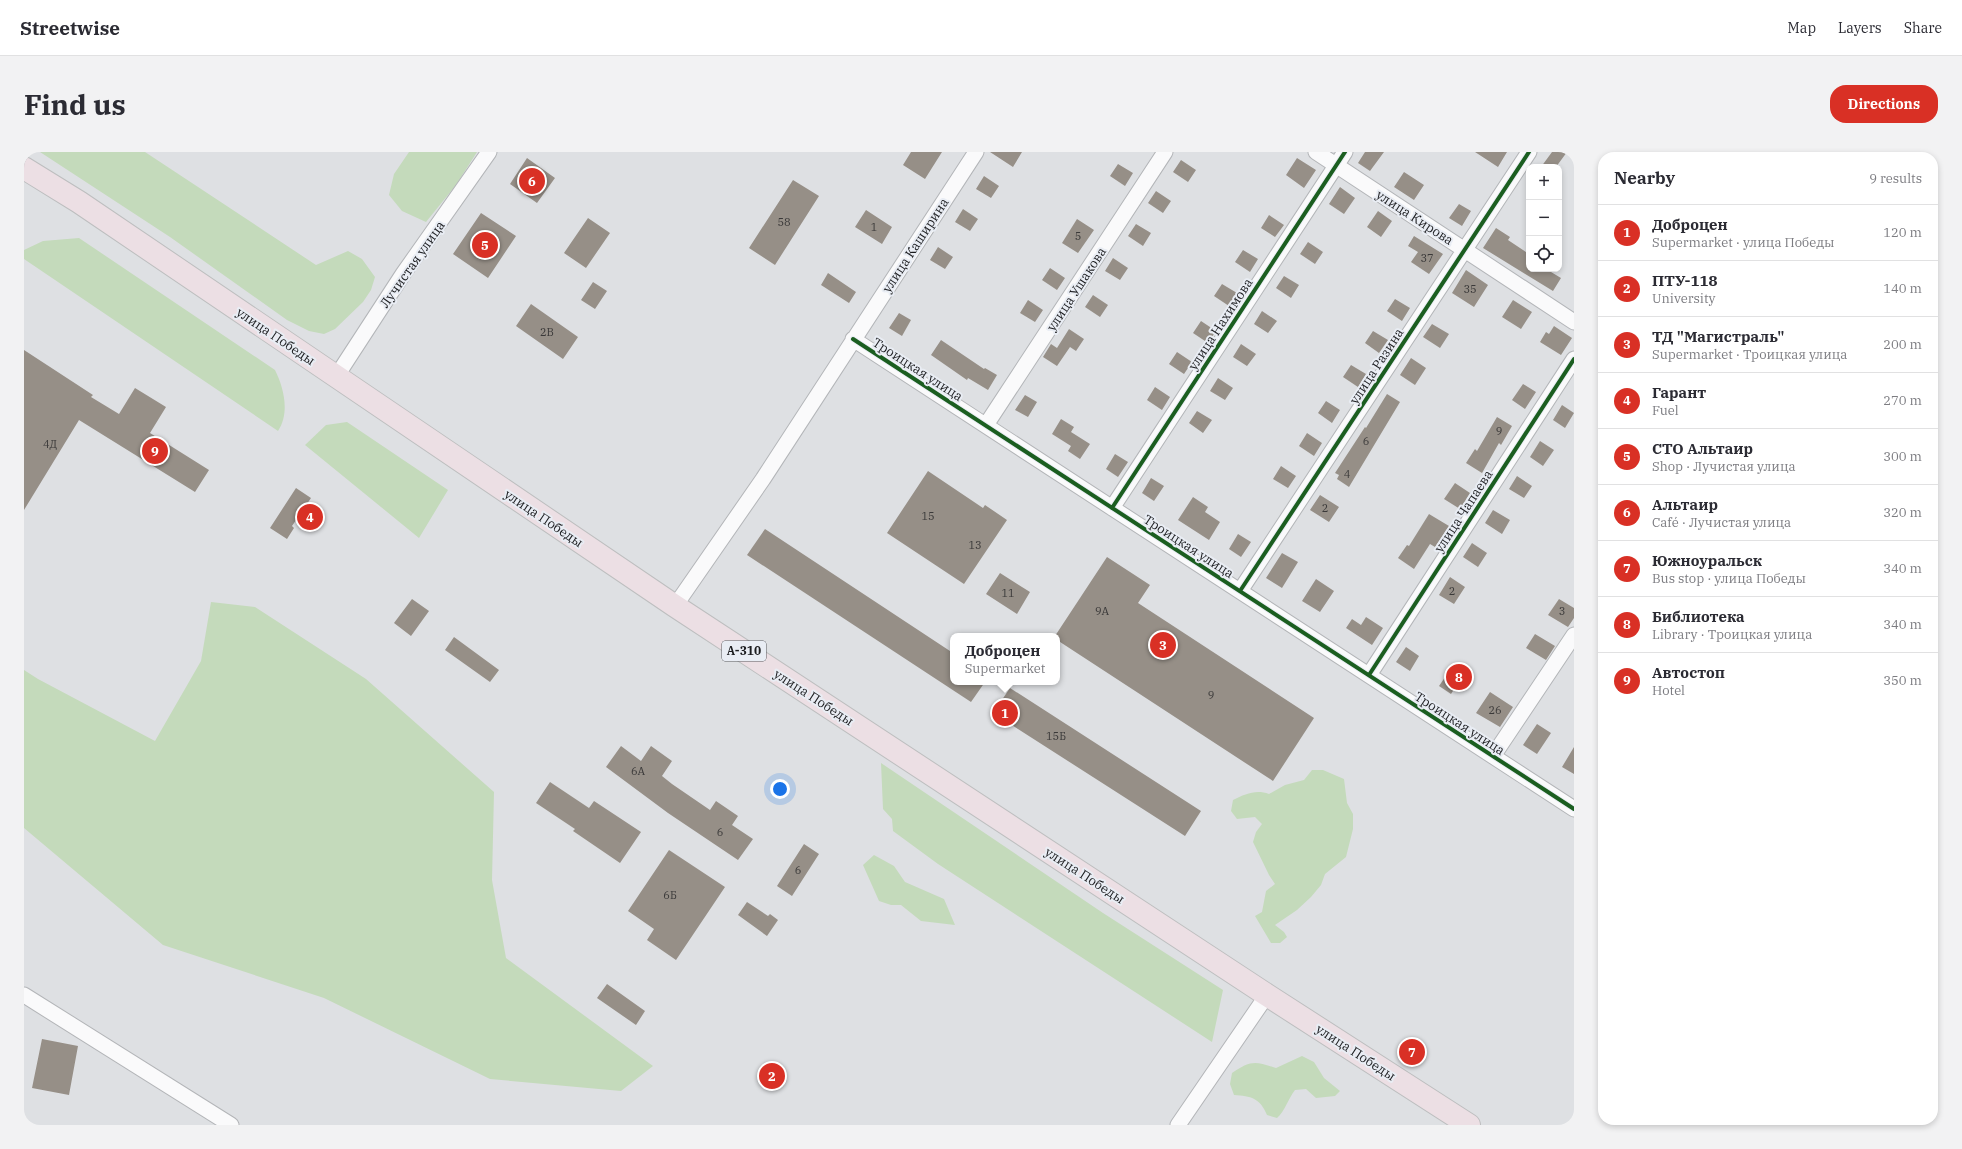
<!DOCTYPE html>
<html lang="en">
<head>
<meta charset="utf-8">
<style>
  :root { --surface:#fff; --page:#f2f2f3; --text:#2b2b33; --muted:#7c7c81; --line:#e1e1e2; --accent:#d93025 }
  body { margin:0; font-family:"IBM Plex Serif",serif; background:var(--page); color:var(--text) }
  .controls { position:absolute; right:12px; top:12px; display:grid; overflow:hidden; border-radius:8px; box-shadow:0 2px 6px #0003 }
  .controls button { width:36px; height:36px; display:grid; place-items:center; padding:0; border:0; border-bottom:1px solid var(--line); background:var(--surface); color:var(--text); font:20px sans-serif }
  .you { position:absolute; left:756px; top:637px; width:14px; height:14px; margin:-10px; border:3px solid #fff; border-radius:50%; background:#1a73e8; box-shadow:0 0 0 6px #1a73e833 }
  .badge { display:grid; place-items:center; width:26px; height:26px; border-radius:50%; background:var(--accent); color:#fff; font-size:13px; font-weight:700 }
  .pin { position:absolute; translate:-50% -50%; border:2px solid #fff; box-shadow:0 1px 4px #0006 }
  .popup { position:absolute; left:926px; top:481px; width:110px; height:52px; box-sizing:border-box; display:grid; place-content:center; border-radius:8px; background:var(--surface); filter:drop-shadow(0 1px 3px #0005); font-size:13px; white-space:nowrap; color:var(--muted) }
  .popup b { font-size:15px; color:var(--text) }
  .popup::after { content:''; position:absolute; left:50%; top:100%; margin-left:-8px; border:8px solid transparent; border-top-color:var(--surface) }
  .list { margin:0; padding:0; list-style:none }
  h2 { display:flex; justify-content:space-between; align-items:center; height:52px; margin:0; padding:0 16px; font-size:17px }
  h2 small { font-size:13px; font-weight:400; color:var(--muted) }
  .list li { display:grid; grid-template-columns:26px 1fr auto; gap:12px; align-items:center; box-sizing:border-box; height:56px; padding:0 16px; border-top:1px solid var(--line) }
  .list b { display:block; font-size:15px; white-space:nowrap }
  .list p { margin:0; font-size:13px; white-space:nowrap; color:var(--muted) }
  .list em { font-size:13px; font-style:normal; color:var(--muted) }
  .icon { flex:none; width:22px; height:22px; fill:none; stroke:currentColor; stroke-width:2; stroke-linecap:round; stroke-linejoin:round }
  .map { position:relative; flex:none; width:1550px; height:973px; overflow:hidden; border-radius:16px }
  header { display:flex; align-items:center; gap:24px; box-sizing:border-box; height:56px; padding:0 20px; background:var(--surface); border-bottom:1px solid var(--line) }
  header strong { font-size:19px }
  nav { display:flex; gap:22px; margin-inline-start:auto; font-size:14px }
  .intro { display:flex; align-items:center; justify-content:space-between; box-sizing:border-box; height:96px; padding:0 24px }
  h1 { margin:0; font-size:28px }
  .button { padding:10px 18px; border-radius:16px; background:var(--accent); color:#fff; font-size:14px; font-weight:700 }
  main { display:flex; gap:24px; padding:0 24px }
  aside { flex:1; background:var(--surface); border-radius:16px; box-shadow:0 2px 6px #0003 }
  .map>svg:first-child { display:block }
  .green { fill:#c4dabb }
  .building { fill:#968f87 }
  .lines { fill:none; stroke-linecap:round; stroke-linejoin:round }
  .minor-casing { stroke:#b3b5b8; stroke-width:17 }
  .trunk-casing { stroke:#bdbebf; stroke-width:24 }
  .minor { stroke:#fafafb; stroke-width:15 }
  .trunk { stroke:#ecdfe4; stroke-width:22 }
  .cycleway-casing { stroke:#e9edf4; stroke-width:6 }
  .cycleway { stroke:#1b5e20; stroke-width:4 }
  .labels { text-anchor:middle; stroke-width:4; stroke-linejoin:round; paint-order:stroke }
  .number-label { font-size:11px; fill:#3a3939 }
  .shield { fill:#e9edf4; stroke:#595b5f; stroke-width:1 }
  .shield-label { font-size:12px; font-weight:bold; fill:#1b1c1f }
  .street-label { font-size:13px; fill:#1b1c1f; stroke:#e9edf4 }
</style>
</head>
<body>
<header>
<strong>Streetwise</strong>
<nav><a>Map</a><a>Layers</a><a>Share</a></nav>
</header>
<div class="intro"><h1>Find us</h1><a class="button">Directions</a></div>
<main>
<div class="map">
<svg width="1550" height="973" viewBox="0 0 1550 973">
  <rect width="100%" height="100%" fill="#dee0e3"/>
  <path class="green" d="M 16,0 L 121,0 L 292,113 L 324,99 L 338,107 L 351,125 L 347,138 L 339,150 L 311,177 L 300,182 L 285,179 L 263,168 L 146,85 Z
    M 385,0 L 453,0 L 432,33 L 402,70 L 378,59 L 365,43 L 370,22 Z
    M 55,86 L 251,218 C 260,236 266,261 254,279 L 0,107 L 0,98 L 19,89 Z
    M 323,270 L 424,338 L 395,386 L 281,293 L 302,273 Z
    M 187,450 L 231,455 L 342,527 L 470,640 L 468,728 L 482,806 L 629,914 L 597,939 L 466,927 L 300,846 L 139,793 L 0,676 L 0,518 L 14,527 L 131,589 L 177,509 Z
    M 857,611 L 1079,761 L 1199,838 L 1188,890 L 914,712 L 869,679 L 868,667 L 859,657 Z
    M 1288,618 L 1299,618 L 1320,627 L 1323,651 L 1329,662 L 1329,677 L 1322,705 L 1301,722 L 1297,733 L 1287,745 L 1273,758 L 1251,773 L 1260,780 L 1263,785 L 1256,791 L 1247,791 L 1231,764 L 1238,760 L 1242,739 L 1251,732 L 1245,723 L 1229,690 L 1232,680 L 1238,672 L 1231,665 L 1213,667 L 1207,659 L 1209,648 C 1221,642 1232,637 1245,642 L 1261,633 L 1280,628 Z
    M 850,703 L 870,714 L 881,730 L 920,747 L 931,773 L 897,769 L 877,753 L 867,753 L 855,749 L 839,713 Z
    M 1278,904 L 1290,910 L 1300,926 L 1316,939 L 1311,944 L 1292,946 L 1282,937 L 1271,938 C 1264,947 1261,959 1253,966 L 1243,963 C 1236,946 1227,944 1210,943 L 1206,932 L 1208,921 C 1227,908 1231,909 1252,916 Z"/>
  <path class="building" d="M 887,0 L 918,0 L 901,27 L 879,13 Z
    M 966,0 L 998,0 L 989,15 Z
    M 1341,0 L 1360,0 L 1346,19 L 1334,11 Z
    M 1451,0 L 1483,0 L 1474,15 Z
    M 1528,0 L 1543,0 L 1532,15 L 1517,15 Z
    M 503,6 L 531,26 L 513,51 L 486,32 Z
    M 1273,6 L 1292,18 L 1280,36 L 1262,23 Z
    M 1157,8 L 1172,18 L 1164,30 L 1149,20 Z
    M 1094,12 L 1109,21 L 1101,34 L 1086,24 Z
    M 1380,20 L 1400,33 L 1390,48 L 1370,35 Z
    M 960,24 L 975,34 L 967,46 L 952,37 Z
    M 769,28 L 795,44 L 751,113 L 725,96 Z
    M 1316,35 L 1331,46 L 1320,62 L 1305,52 Z
    M 1132,39 L 1147,49 L 1139,61 L 1124,51 Z
    M 1435,52 L 1447,59 L 1438,74 L 1425,66 Z
    M 939,57 L 954,67 L 946,79 L 931,70 Z
    M 842,58 L 868,75 L 858,92 L 831,75 Z
    M 1354,59 L 1368,69 L 1357,85 L 1343,75 Z
    M 457,61 L 492,84 L 464,126 L 429,102 Z
    M 1245,63 L 1260,73 L 1251,85 L 1237,76 Z
    M 564,66 L 586,81 L 562,116 L 540,101 Z
    M 1053,67 L 1070,78 L 1054,101 L 1038,91 Z
    M 1112,72 L 1127,81 L 1119,94 L 1104,84 Z
    M 1472,76 L 1486,85 L 1484,88 L 1505,102 L 1505,117 L 1522,117 L 1537,126 L 1529,139 L 1459,96 Z
    M 1390,84 L 1419,102 L 1405,122 L 1387,110 L 1394,100 L 1384,94 Z
    M 1284,90 L 1299,100 L 1291,112 L 1276,102 Z
    M 914,95 L 929,105 L 921,117 L 906,108 Z
    M 1219,98 L 1234,107 L 1226,120 L 1211,110 Z
    M 1089,106 L 1104,116 L 1096,128 L 1081,119 Z
    M 1026,116 L 1041,126 L 1033,138 L 1018,128 Z
    M 1442,118 L 1464,133 L 1450,155 L 1428,141 Z
    M 804,121 L 832,140 L 825,151 L 797,133 Z
    M 1260,124 L 1275,133 L 1267,146 L 1252,136 Z
    M 569,130 L 583,139 L 571,157 L 557,148 Z
    M 1198,132 L 1213,141 L 1205,154 L 1190,144 Z
    M 1069,143 L 1084,153 L 1076,165 L 1061,155 Z
    M 1371,147 L 1386,156 L 1378,169 L 1363,159 Z
    M 1004,148 L 1019,158 L 1011,170 L 996,161 Z
    M 1489,148 L 1508,160 L 1497,177 L 1478,165 Z
    M 507,152 L 554,185 L 539,207 L 492,174 Z
    M 1238,159 L 1253,169 L 1244,181 L 1230,172 Z
    M 875,161 L 887,168 L 878,184 L 865,176 Z
    M 1177,169 L 1192,179 L 1184,191 L 1169,181 Z
    M 1408,172 L 1425,182 L 1416,196 L 1399,185 Z
    M 1530,174 L 1548,186 L 1537,203 L 1516,190 L 1522,180 L 1525,182 Z
    M 1045,177 L 1060,187 L 1052,199 L 1046,195 L 1033,214 L 1019,205 L 1027,192 L 1033,196 Z
    M 1349,179 L 1364,188 L 1355,201 L 1341,191 Z
    M 917,188 L 960,217 L 961,216 L 973,223 L 964,238 L 944,226 L 943,228 L 907,203 Z
    M 1217,192 L 1232,202 L 1223,214 L 1209,205 Z
    M 0,198 L 69,243 L 67,245 L 95,262 L 111,236 L 142,255 L 126,281 L 185,318 L 171,340 L 55,268 L 0,358 Z
    M 1153,200 L 1168,210 L 1160,222 L 1145,212 Z
    M 1387,206 L 1402,216 L 1391,233 L 1376,223 Z
    M 1327,213 L 1342,222 L 1334,235 L 1319,225 Z
    M 1194,226 L 1209,236 L 1201,248 L 1186,239 Z
    M 1499,232 L 1512,240 L 1501,257 L 1488,248 Z
    M 1131,235 L 1146,245 L 1138,258 L 1123,248 Z
    M 1363,242 L 1376,250 L 1325,335 L 1313,327 L 1315,323 L 1311,321 L 1341,275 L 1342,276 Z
    M 1001,243 L 1013,250 L 1004,265 L 991,258 Z
    M 1302,249 L 1316,258 L 1308,271 L 1294,261 Z
    M 1538,253 L 1550,261 L 1541,276 L 1529,268 Z
    M 1173,259 L 1188,268 L 1179,281 L 1165,271 Z
    M 1473,265 L 1488,274 L 1477,293 L 1475,291 L 1458,321 L 1442,311 L 1451,297 L 1453,299 Z
    M 1037,267 L 1050,275 L 1047,280 L 1066,292 L 1056,307 L 1044,299 L 1047,294 L 1028,282 Z
    M 1283,281 L 1298,291 L 1290,304 L 1275,294 Z
    M 1516,289 L 1530,298 L 1519,314 L 1506,305 Z
    M 1091,302 L 1104,310 L 1094,325 L 1082,317 Z
    M 1257,314 L 1272,324 L 1264,336 L 1249,327 Z
    M 904,319 L 959,356 L 961,353 L 983,368 L 940,432 L 863,381 Z
    M 1493,324 L 1508,334 L 1500,346 L 1485,337 Z
    M 1127,326 L 1140,334 L 1130,349 L 1118,341 Z
    M 1431,331 L 1446,341 L 1436,357 L 1420,347 Z
    M 272,336 L 287,346 L 268,374 L 270,376 L 263,387 L 246,376 Z
    M 1296,343 L 1315,355 L 1305,370 L 1286,358 Z
    M 1169,345 L 1184,355 L 1181,360 L 1196,370 L 1185,388 L 1154,368 Z
    M 1469,358 L 1486,368 L 1478,382 L 1461,371 Z
    M 1405,362 L 1425,374 L 1411,395 L 1406,392 L 1390,417 L 1374,406 L 1383,393 L 1385,394 Z
    M 741,377 L 929,501 L 929,530 L 961,530 L 947,550 L 723,403 Z
    M 1214,382 L 1227,390 L 1217,405 L 1205,397 Z
    M 1448,391 L 1463,401 L 1454,415 L 1439,405 Z
    M 1258,401 L 1274,410 L 1258,436 L 1242,426 Z
    M 1083,405 L 1126,433 L 1114,451 L 1290,566 L 1249,629 L 1033,488 L 1033,484 L 1031,484 Z
    M 976,421 L 1006,440 L 993,462 L 962,442 Z
    M 1426,425 L 1441,435 L 1430,452 L 1415,443 Z
    M 1292,427 L 1310,439 L 1296,460 L 1278,449 Z
    M 388,447 L 405,459 L 387,484 L 370,471 Z
    M 1535,447 L 1550,456 L 1550,466 L 1544,475 L 1524,463 Z
    M 1342,465 L 1359,476 L 1348,493 L 1322,476 L 1328,467 L 1337,473 Z
    M 1511,482 L 1531,494 L 1522,508 L 1502,496 Z
    M 430,485 L 475,518 L 466,530 L 421,498 Z
    M 1382,495 L 1395,504 L 1386,519 L 1372,510 Z
    M 1428,515 L 1440,522 L 1427,542 L 1415,534 Z
    M 986,536 L 1177,659 L 1161,684 L 969,561 Z
    M 1466,540 L 1489,555 L 1476,575 L 1452,561 Z
    M 1513,572 L 1527,581 L 1513,602 L 1499,593 Z
    M 597,594 L 617,609 L 627,594 L 648,609 L 638,624 L 648,632 L 686,658 L 692,649 L 714,664 L 708,673 L 729,687 L 714,708 L 644,661 L 582,615 Z
    M 1550,595 L 1550,622 L 1538,615 Z
    M 526,630 L 565,656 L 570,649 L 617,680 L 596,711 L 549,679 L 551,677 L 512,651 Z
    M 780,692 L 795,702 L 768,744 L 753,734 Z
    M 645,698 L 701,735 L 652,808 L 623,788 L 630,777 L 604,759 Z
    M 723,750 L 744,764 L 746,762 L 754,768 L 743,784 L 714,763 Z
    M 583,832 L 621,859 L 612,873 L 573,846 Z
    M 18,887 L 54,894 L 45,943 L 8,936 Z"/>
  <g class="lines">
    <defs>
      <path id="minor" d="M 1292,0 L 1550,170
        M 829,187 L 1550,657
        M 312,225 L 379,122 L 465,0
        M 962,273 L 1141,0
        M 1088,356 L 1321,0
        M 1216,439 L 1505,0
        M 651,454 L 739,327 L 952,0
        M 1345,523 L 1550,207
        M 1469,604 L 1550,483
        M 0,843 L 207,973
        M 1154,973 L 1243,843"/>
      <path id="trunk" d="M 0,16 L 55,50 L 651,454 L 1243,843 L 1445,973"/>
    </defs>
    <use href="#minor" class="minor-casing"/>
    <use href="#trunk" class="trunk-casing"/>
    <use href="#minor" class="minor"/>
    <use href="#trunk" class="trunk"/>
    <defs>
      <path id="cycleway" d="M 829,187 L 1550,657
        M 1088,356 L 1321,0
        M 1216,439 L 1505,0
        M 1345,523 L 1550,207"/>
    </defs>
    <use href="#cycleway" class="cycleway-casing"/>
    <use href="#cycleway" class="cycleway"/>
  </g>
  <g class="labels">
    <g class="number-label">
      <text x="760" y="74">58</text>
      <text x="850" y="79">1</text>
      <text x="1054" y="88">5</text>
      <text x="1403" y="110">37</text>
      <text x="1446" y="141">35</text>
      <text x="523" y="184">2В</text>
      <text x="1475" y="283">9</text>
      <text x="1342" y="293">6</text>
      <text x="26" y="296">4Д</text>
      <text x="1323" y="326">4</text>
      <text x="1301" y="360">2</text>
      <text x="904" y="368">15</text>
      <text x="951" y="397">13</text>
      <text x="1428" y="443">2</text>
      <text x="984" y="445">11</text>
      <text x="1078" y="463">9А</text>
      <text x="1538" y="463">3</text>
      <text x="1187" y="547">9</text>
      <text x="1471" y="562">26</text>
      <text x="1032" y="588">15Б</text>
      <text x="614" y="623">6А</text>
      <text x="696" y="684">6</text>
      <text x="774" y="722">6</text>
      <text x="646" y="747">6Б</text>
    </g>
    <rect class="shield" x="698" y="489" width="44" height="20" rx="3"/>
    <g class="shield-label">
      <text x="720" y="503">А-310</text>
    </g>
    <g class="street-label">
      <text transform="translate(1391 65) rotate(33)" y="5">улица Кирова</text>
      <text transform="translate(891 93) rotate(-57)" y="5">улица Каширина</text>
      <text transform="translate(388 112) rotate(-55)" y="5">Лучистая улица</text>
      <text transform="translate(1052 137) rotate(-57)" y="5">улица Ушакова</text>
      <text transform="translate(1196 172) rotate(-57)" y="5">улица Нахимова</text>
      <text transform="translate(252 184) rotate(34)" y="5">улица Победы</text>
      <text transform="translate(1352 214) rotate(-57)" y="5">улица Разина</text>
      <text transform="translate(894 217) rotate(33)" y="5">Троицкая улица</text>
      <text transform="translate(1439 359) rotate(-57)" y="5">улица Чапаева</text>
      <text transform="translate(520 366) rotate(34)" y="5">улица Победы</text>
      <text transform="translate(1165 394) rotate(33)" y="5">Троицкая улица</text>
      <text transform="translate(790 545) rotate(33)" y="5">улица Победы</text>
      <text transform="translate(1436 571) rotate(33)" y="5">Троицкая улица</text>
      <text transform="translate(1061 723) rotate(33)" y="5">улица Победы</text>
      <text transform="translate(1332 900) rotate(33)" y="5">улица Победы</text>
    </g>
  </g>
</svg>
<div class="controls">
<button>+</button>
<button>−</button>
<button><svg class="icon" aria-label="locate" viewBox="0 0 24 24"><circle cx="12" cy="12" r="6"/><path d="M12 2v4M12 18v4M2 12h4M18 12h4"/></svg></button>
</div>
<div class="you"></div>
<div class="pin badge" style="left:981px;top:561px">1</div>
<div class="popup"><b>Доброцен</b>Supermarket</div>
<div class="pin badge" style="left:748px;top:924px">2</div>
<div class="pin badge" style="left:1139px;top:493px">3</div>
<div class="pin badge" style="left:286px;top:365px">4</div>
<div class="pin badge" style="left:461px;top:93px">5</div>
<div class="pin badge" style="left:508px;top:29px">6</div>
<div class="pin badge" style="left:1388px;top:900px">7</div>
<div class="pin badge" style="left:1435px;top:525px">8</div>
<div class="pin badge" style="left:131px;top:299px">9</div>
</div>
<aside>
<h2>Nearby<small>9 results</small></h2>
<ul class="list">
<li><span class="badge">1</span><div><b>Доброцен</b><p>Supermarket · улица Победы</p></div><em>120 m</em></li>
<li><span class="badge">2</span><div><b>ПТУ-118</b><p>University</p></div><em>140 m</em></li>
<li><span class="badge">3</span><div><b>ТД &quot;Магистраль&quot;</b><p>Supermarket · Троицкая улица</p></div><em>200 m</em></li>
<li><span class="badge">4</span><div><b>Гарант</b><p>Fuel</p></div><em>270 m</em></li>
<li><span class="badge">5</span><div><b>СТО Альтаир</b><p>Shop · Лучистая улица</p></div><em>300 m</em></li>
<li><span class="badge">6</span><div><b>Альтаир</b><p>Café · Лучистая улица</p></div><em>320 m</em></li>
<li><span class="badge">7</span><div><b>Южноуральск</b><p>Bus stop · улица Победы</p></div><em>340 m</em></li>
<li><span class="badge">8</span><div><b>Библиотека</b><p>Library · Троицкая улица</p></div><em>340 m</em></li>
<li><span class="badge">9</span><div><b>Автостоп</b><p>Hotel</p></div><em>350 m</em></li>
</ul>
</aside>
</main>
</body>
</html>
